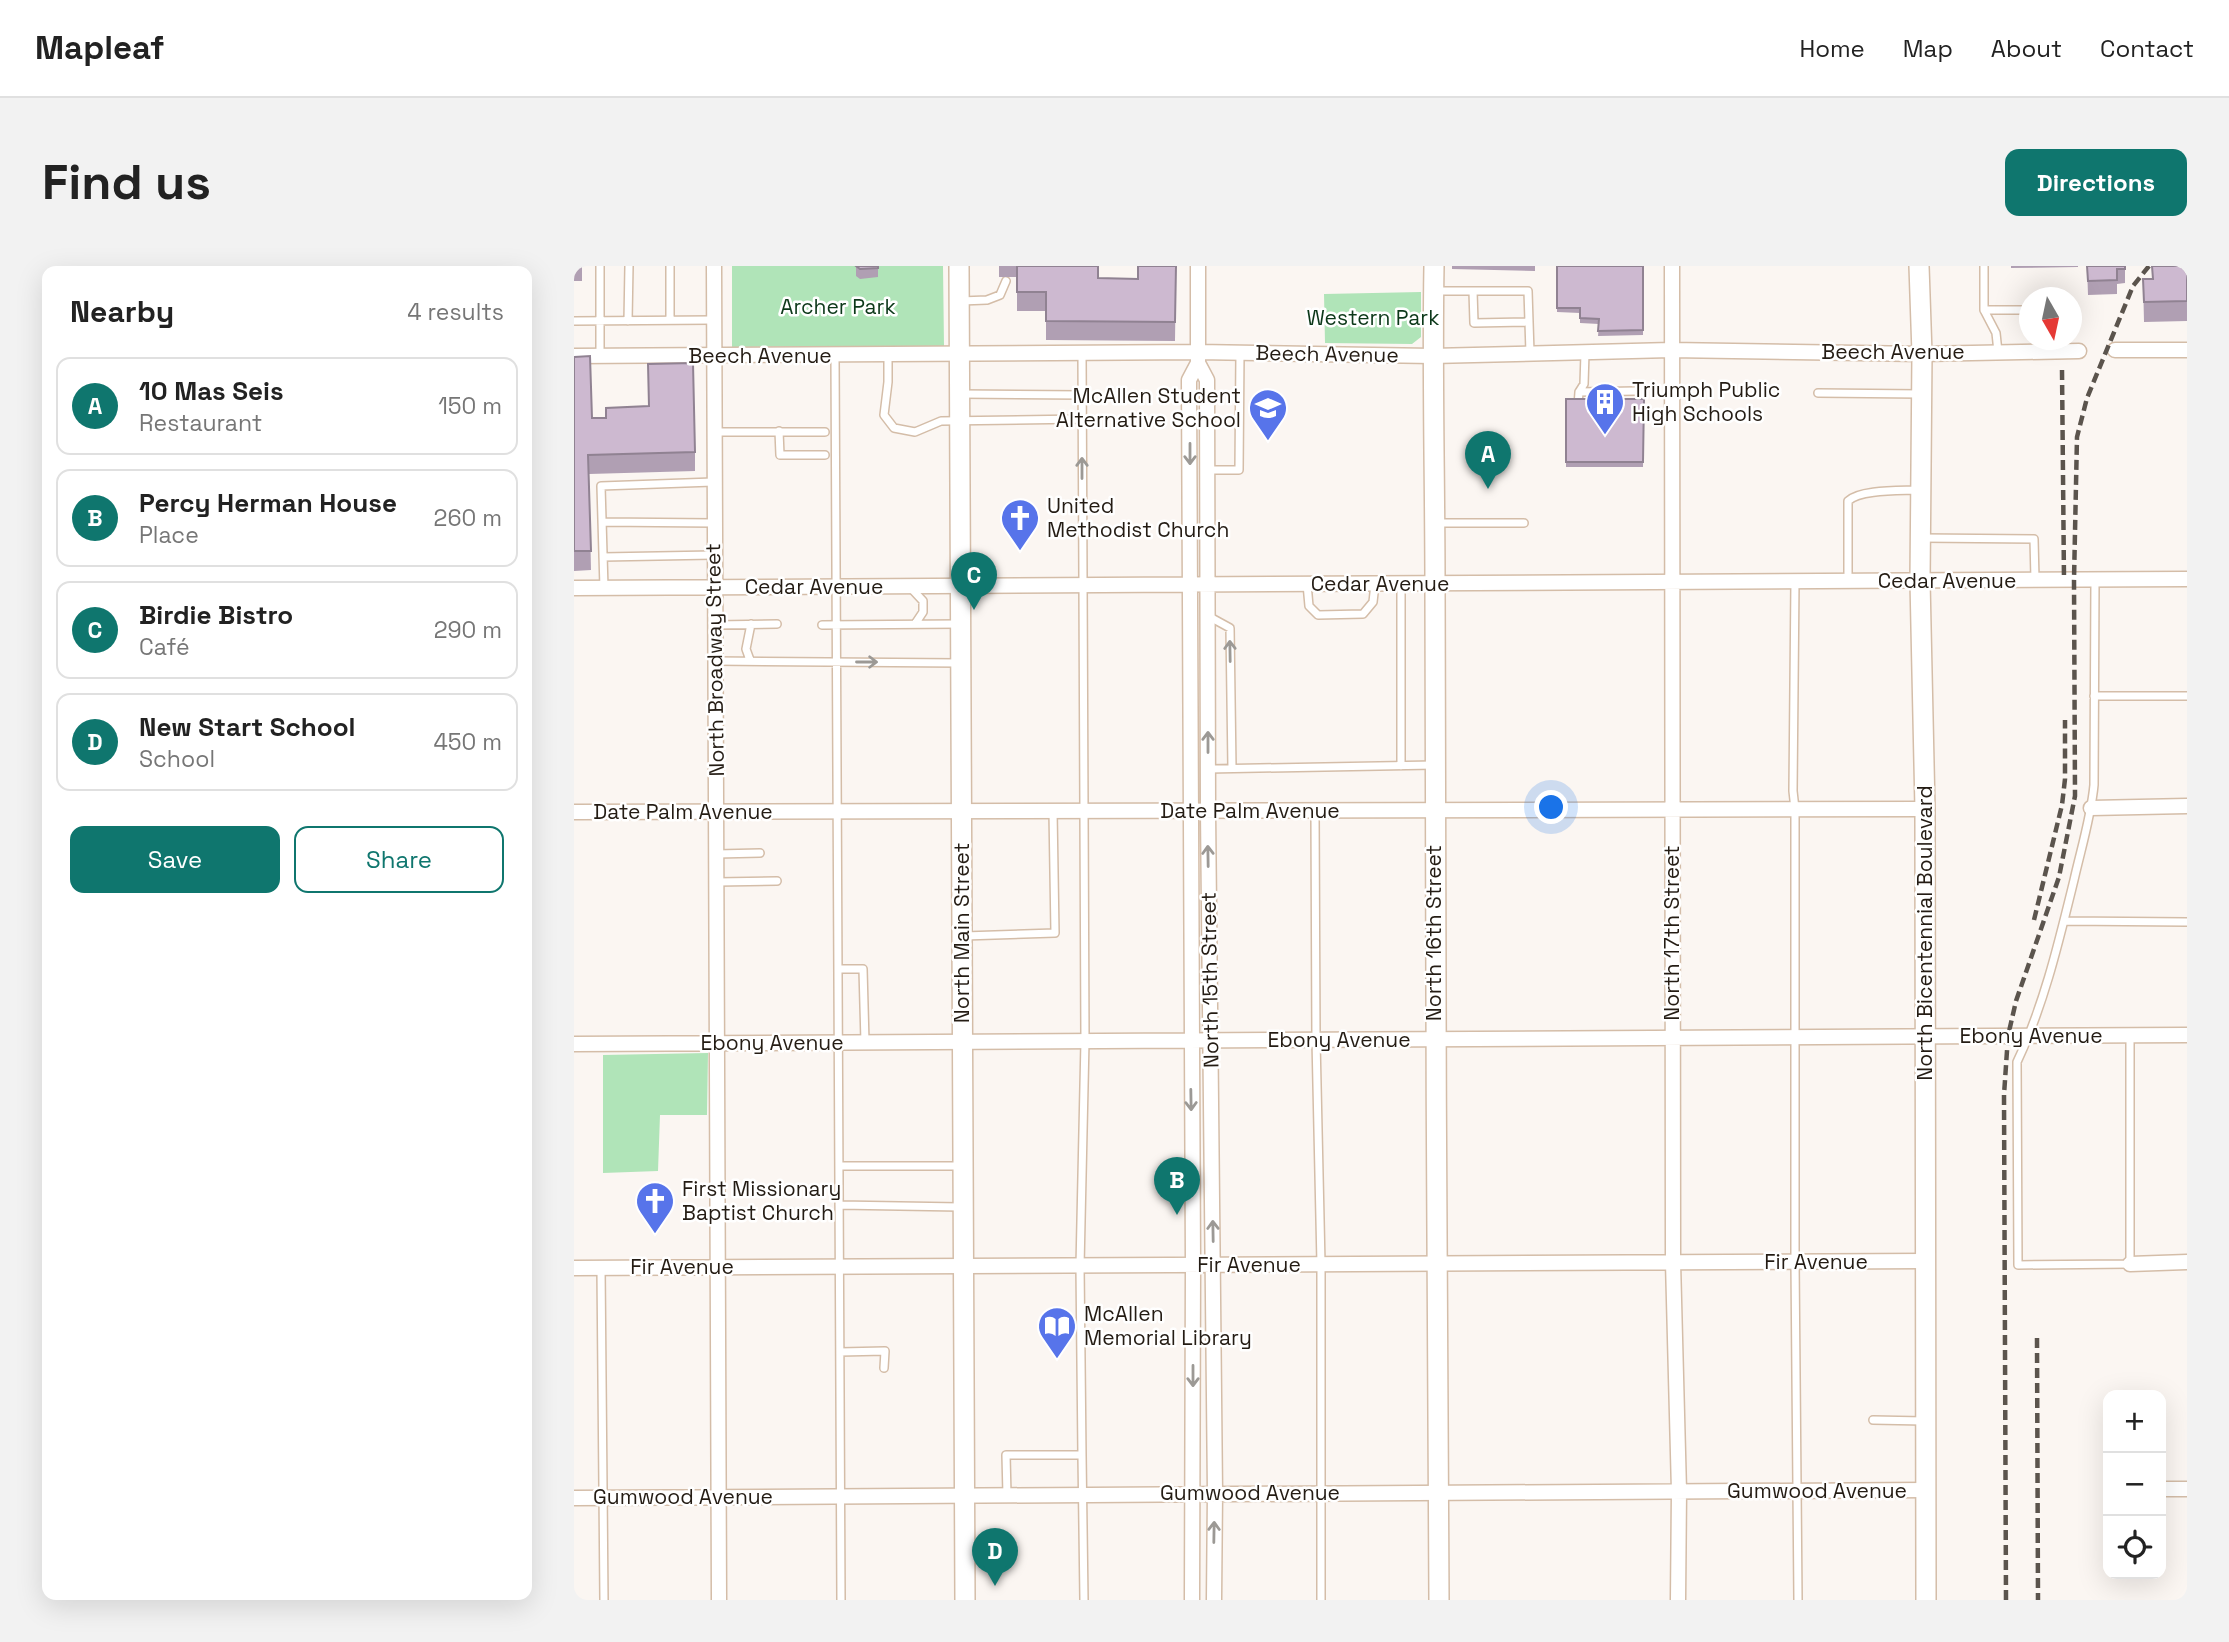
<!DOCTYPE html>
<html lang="en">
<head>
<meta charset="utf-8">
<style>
  :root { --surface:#fff; --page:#f2f2f2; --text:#222; --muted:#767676; --line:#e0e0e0; --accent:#0f766e }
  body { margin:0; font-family:"Space Grotesk",sans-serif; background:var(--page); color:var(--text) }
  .controls { position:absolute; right:21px; bottom:21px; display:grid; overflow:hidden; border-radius:14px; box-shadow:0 7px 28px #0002 }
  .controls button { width:63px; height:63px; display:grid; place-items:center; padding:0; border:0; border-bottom:2px solid var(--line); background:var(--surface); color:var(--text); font:35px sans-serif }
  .compass { position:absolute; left:1445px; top:21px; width:63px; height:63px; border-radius:50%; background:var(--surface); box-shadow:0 7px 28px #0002; rotate:171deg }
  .you { position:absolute; left:978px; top:542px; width:24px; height:24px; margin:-18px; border:5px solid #fff; border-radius:50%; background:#1a73e8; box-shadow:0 0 0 10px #1a73e833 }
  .badge { display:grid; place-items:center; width:46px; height:46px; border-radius:50%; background:var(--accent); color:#fff; font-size:23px; font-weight:700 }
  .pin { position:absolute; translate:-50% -58px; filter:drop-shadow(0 2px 4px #0008) }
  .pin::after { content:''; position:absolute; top:37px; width:24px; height:21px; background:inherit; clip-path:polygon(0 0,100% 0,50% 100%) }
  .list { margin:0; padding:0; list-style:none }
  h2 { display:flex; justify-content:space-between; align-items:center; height:91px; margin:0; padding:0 28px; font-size:30px }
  h2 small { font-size:23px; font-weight:400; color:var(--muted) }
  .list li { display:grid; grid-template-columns:46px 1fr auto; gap:21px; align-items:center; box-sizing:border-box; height:98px; margin:0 14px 14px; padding:0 14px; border:2px solid var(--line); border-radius:14px }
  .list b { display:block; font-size:26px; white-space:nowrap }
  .list p { margin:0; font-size:23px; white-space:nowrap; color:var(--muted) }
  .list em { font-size:23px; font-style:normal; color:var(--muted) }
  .actions { display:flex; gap:14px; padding:21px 28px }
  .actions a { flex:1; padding:16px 0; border:2px solid var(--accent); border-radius:14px; text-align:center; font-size:24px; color:var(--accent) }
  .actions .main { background:var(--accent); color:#fff }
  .icon { flex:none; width:38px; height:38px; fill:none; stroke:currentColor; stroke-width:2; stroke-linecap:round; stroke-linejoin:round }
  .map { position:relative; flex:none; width:1613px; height:1334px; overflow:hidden; border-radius:14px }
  header { display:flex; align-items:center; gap:42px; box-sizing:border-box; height:98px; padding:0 35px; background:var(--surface); border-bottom:2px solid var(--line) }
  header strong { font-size:33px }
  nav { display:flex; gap:38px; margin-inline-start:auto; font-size:24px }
  .intro { display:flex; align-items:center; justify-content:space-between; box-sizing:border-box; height:168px; padding:0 42px }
  h1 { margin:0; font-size:49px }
  .button { padding:18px 32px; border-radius:14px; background:var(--accent); color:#fff; font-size:24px; font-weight:700 }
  main { display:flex; gap:42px; padding:0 42px }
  aside { flex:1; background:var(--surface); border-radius:14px; box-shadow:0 7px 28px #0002 }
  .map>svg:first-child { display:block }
  .green { fill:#b0e4b8 }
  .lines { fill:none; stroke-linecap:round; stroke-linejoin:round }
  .lane-casing { stroke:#d4bda8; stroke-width:10 }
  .street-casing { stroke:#d4bda8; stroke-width:17 }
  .secondary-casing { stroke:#d4bda8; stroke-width:22 }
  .lane { stroke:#fff; stroke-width:7 }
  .street { stroke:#fff; stroke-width:14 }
  .secondary { stroke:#fff; stroke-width:19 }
  .rail { stroke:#5b544d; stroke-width:4.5; stroke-dasharray:10 5; stroke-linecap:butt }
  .wall { fill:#b09fb3 }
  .building { fill:#cdb9d0; stroke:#908292; stroke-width:2 }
  .oneway { stroke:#9c9995 }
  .labels { text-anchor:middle; stroke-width:5; stroke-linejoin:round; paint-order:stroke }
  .park-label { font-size:21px; fill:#0c3819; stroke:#fff }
  .street-label { font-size:21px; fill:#241c14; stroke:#fff }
  .poi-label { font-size:21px; fill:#241c14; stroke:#fff; text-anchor:start }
</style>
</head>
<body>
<header>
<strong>Mapleaf</strong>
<nav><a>Home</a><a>Map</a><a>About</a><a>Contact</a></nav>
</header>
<div class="intro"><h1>Find us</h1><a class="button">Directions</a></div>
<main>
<aside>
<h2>Nearby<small>4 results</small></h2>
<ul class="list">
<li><span class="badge">A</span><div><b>10 Mas Seis</b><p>Restaurant</p></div><em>150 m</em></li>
<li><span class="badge">B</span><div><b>Percy Herman House</b><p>Place</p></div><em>260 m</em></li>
<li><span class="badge">C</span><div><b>Birdie Bistro</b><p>Café</p></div><em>290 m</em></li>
<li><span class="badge">D</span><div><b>New Start School</b><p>School</p></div><em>450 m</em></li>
</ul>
<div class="actions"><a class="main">Save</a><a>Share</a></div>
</aside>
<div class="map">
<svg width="1613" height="1334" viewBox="0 0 1613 1334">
  <rect width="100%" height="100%" fill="#fbf6f2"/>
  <path class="green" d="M 158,0 L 369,0 L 370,80 L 158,81 Z
    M 847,26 L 847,71 L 838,78 L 751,77 L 750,28 Z
    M 134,787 L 133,849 L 86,849 L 84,905 L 29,907 L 29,789 Z"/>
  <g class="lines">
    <defs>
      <path id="lane" d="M 1410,0 L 1410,44 L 1422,67 L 1424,86
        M 860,25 L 954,25 L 956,87
        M 899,25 L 900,57 L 955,56
        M 387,35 L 413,34 L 426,29 L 432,15
        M 1410,44 L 1456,44
        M 96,54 L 96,0
        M 0,55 L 139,54
        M 54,55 L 55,0
        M 314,89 L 314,116 L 310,149 L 320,162 L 341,166 L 367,155 L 509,153
        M 26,90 L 26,0
        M 261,90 L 267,1334
        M 1005,126 L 1062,125
        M 1244,127 L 1347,128
        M 387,128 L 508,129
        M 1004,140 L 1005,126 L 1010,118 L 1011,87
        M 205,165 L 206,189 L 251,189
        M 140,166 L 251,166
        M 633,204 L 665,204 L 666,87
        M 28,256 L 139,257
        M 861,257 L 950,257
        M 1348,272 L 1460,273 L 1461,313
        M 29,291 L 139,289
        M 1274,314 L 1274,235 C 1286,223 1327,225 1345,224
        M 1521,314 L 1520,519 C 1517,551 1507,583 1500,614 C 1485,675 1470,739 1443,796 L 1444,999 L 1556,998 L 1556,770
        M 1221,315 L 1219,525 L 1221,543 L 1221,996 L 1224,1334
        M 733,318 L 735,340 L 744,349 L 789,348 L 799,336 L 801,318
        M 827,318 L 827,500
        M 336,321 L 349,335 L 349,346 L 341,358
        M 30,322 L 27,220 L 139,216
        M 634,350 L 656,362 L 658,502
        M 141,359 L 203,358
        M 248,359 L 386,358
        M 176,394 L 172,383 L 177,358
        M 142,395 L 385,397
        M 1520,430 L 1613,430
        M 634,503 L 860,499
        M 741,545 L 742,774 L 747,998 L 747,1334
        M 143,588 L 186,587
        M 143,616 L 203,615
        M 1490,655 L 1613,656
        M 390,670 L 481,667 L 479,545
        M 264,703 L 289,703 L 291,776
        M 265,900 L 386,900
        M 265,939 L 386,941
        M 27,1002 L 30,1334
        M 266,1086 L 311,1085 L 310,1102
        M 1299,1154 L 1350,1155
        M 508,1189 L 510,1334
        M 433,1229 L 432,1189 L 508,1189 L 506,1000 L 511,775 L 508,87"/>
      <path id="street" d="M 140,0 L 145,1334
        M 1098,0 L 1099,996 L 1105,1225 L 1104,1334
        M 1541,84 L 1613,84
        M 0,90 L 624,86 L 858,90 L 1097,84 L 1348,88 L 1505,85
        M 624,97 L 633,114 L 634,545 L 641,1227 L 640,1334
        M 0,322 L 1613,313
        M 1517,542 L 1613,540
        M 0,546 L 1351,543
        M 0,778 L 1613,769
        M 1556,998 L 1613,996
        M 0,1002 L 1351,995
        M 1587,1223 L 1613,1223
        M 0,1232 L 1352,1224
        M 618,1334 L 619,999 L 615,114 L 624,97 L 624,0"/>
      <path id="secondary" d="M 385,0 L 391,1334
        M 860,0 C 858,107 861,214 861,322 C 860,659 864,997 865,1334
        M 1345,0 L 1348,88 L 1346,315 L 1351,543 L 1352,1334"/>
    </defs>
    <use href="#lane" class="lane-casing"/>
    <use href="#street" class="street-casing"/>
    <use href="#secondary" class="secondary-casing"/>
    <use href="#lane" class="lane"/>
    <use href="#street" class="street"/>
    <use href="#secondary" class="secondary"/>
    <path class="rail" d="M 1488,104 L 1490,314
      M 1460,654 L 1488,539 L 1491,513 L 1491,454
      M 1463,1072 L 1464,1334
      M 1432,1334 L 1430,829 L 1434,770 L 1442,735 L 1485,611 L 1501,530 L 1500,314 L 1503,171 L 1513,132 L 1559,20 L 1575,0"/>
  </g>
  <path class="wall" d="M 0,0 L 8,0 L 8,15 L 0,15 Z
    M 282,0 L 304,0 L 304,11 L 286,13 L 282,10 Z
    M 425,0 L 524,0 L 524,12 L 564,13 L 602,0 L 601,75 L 472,74 L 472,45 L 443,45 L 443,11 L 425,11 Z
    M 878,0 L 961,0 L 961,5 L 878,3 Z
    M 983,0 L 1069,0 L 1069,69 L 1024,70 L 1025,58 L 1006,57 L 1006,47 L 983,46 Z
    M 1437,0 L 1504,0 L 1504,1 L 1437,2 Z
    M 1513,0 L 1551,0 L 1551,17 L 1543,18 L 1543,28 L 1514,29 Z
    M 1613,0 L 1613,55 L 1570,56 L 1569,13 L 1578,13 Z
    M 0,91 L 18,152 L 32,152 L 74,140 L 74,98 L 121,186 L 121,205 L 15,208 L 17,304 L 0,305 Z
    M 992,133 L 1070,133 L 1069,201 L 992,201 Z"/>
  <path class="building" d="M 282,0 L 304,0 L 304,2 L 286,3 Z
    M 443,0 L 524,0 L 524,12 L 564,13 L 564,0 L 602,0 L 601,56 L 472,55 L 472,26 L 443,26 Z
    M 983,0 L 1069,0 L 1069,64 L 1024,65 L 1025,53 L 1006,52 L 1006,42 L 983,42 Z
    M 1513,0 L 1551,0 L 1551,3 L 1543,3 L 1543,14 L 1514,15 Z
    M 1578,0 L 1613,0 L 1613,35 L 1570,36 L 1569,13 L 1579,13 Z
    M 16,90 L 18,152 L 32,152 L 32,142 L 75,140 L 74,98 L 119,97 L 121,186 L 14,189 L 17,285 L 0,285 L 0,91 Z
    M 992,133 L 1070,133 L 1069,196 L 992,196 Z"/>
  <defs><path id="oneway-shaft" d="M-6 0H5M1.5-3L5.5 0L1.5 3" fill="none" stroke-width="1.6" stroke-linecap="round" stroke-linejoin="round" transform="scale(1.75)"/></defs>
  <g class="oneway">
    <use href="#oneway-shaft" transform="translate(616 188) rotate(90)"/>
    <use href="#oneway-shaft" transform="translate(508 202) rotate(-90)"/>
    <use href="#oneway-shaft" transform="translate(656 385) rotate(-91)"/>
    <use href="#oneway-shaft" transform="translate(293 396)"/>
    <use href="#oneway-shaft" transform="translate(634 476) rotate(-90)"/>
    <use href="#oneway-shaft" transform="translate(634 590) rotate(-91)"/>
    <use href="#oneway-shaft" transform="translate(617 834) rotate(89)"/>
    <use href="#oneway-shaft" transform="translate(639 965) rotate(-91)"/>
    <use href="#oneway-shaft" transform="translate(619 1110) rotate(90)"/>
    <use href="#oneway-shaft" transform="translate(640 1266) rotate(-89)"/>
  </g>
  <defs>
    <symbol id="building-pin" viewBox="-11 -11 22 30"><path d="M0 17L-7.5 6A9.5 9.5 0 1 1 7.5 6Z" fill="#5774ea" stroke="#fff"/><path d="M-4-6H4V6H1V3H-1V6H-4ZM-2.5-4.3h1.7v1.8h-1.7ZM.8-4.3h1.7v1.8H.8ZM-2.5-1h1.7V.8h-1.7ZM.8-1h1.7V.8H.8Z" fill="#fff"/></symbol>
    <symbol id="school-pin" viewBox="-11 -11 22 30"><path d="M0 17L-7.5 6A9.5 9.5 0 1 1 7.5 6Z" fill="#5774ea" stroke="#fff"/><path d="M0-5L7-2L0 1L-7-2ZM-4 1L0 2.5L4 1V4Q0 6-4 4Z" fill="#fff"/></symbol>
    <symbol id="church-pin" viewBox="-11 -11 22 30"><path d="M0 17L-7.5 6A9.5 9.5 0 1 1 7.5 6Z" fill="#5774ea" stroke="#fff"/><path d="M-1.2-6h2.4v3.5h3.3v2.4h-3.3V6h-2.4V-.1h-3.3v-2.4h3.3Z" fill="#fff"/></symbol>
    <symbol id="library-pin" viewBox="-11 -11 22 30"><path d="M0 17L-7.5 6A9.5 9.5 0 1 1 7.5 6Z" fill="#5774ea" stroke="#fff"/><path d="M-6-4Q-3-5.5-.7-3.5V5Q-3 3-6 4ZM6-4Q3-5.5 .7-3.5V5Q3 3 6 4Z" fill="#fff"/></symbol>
  </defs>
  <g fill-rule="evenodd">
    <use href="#building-pin" x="1009" y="114" width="44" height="60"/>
    <use href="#school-pin" x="672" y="120" width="44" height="60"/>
    <use href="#church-pin" x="424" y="230" width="44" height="60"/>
    <use href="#church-pin" x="59" y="913" width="44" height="60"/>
    <use href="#library-pin" x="461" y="1038" width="44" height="60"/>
  </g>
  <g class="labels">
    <g class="park-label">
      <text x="264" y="48">Archer Park</text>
      <text x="799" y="59">Western Park</text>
    </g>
    <g class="street-label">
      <text x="1319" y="93">Beech Avenue</text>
      <text transform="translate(753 88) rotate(1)" y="7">Beech Avenue</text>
      <text x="186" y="97">Beech Avenue</text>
      <text x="1373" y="322">Cedar Avenue</text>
      <text x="806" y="325">Cedar Avenue</text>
      <text x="240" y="328">Cedar Avenue</text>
      <text transform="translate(141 394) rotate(-91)" y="7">North Broadway Street</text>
      <text x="676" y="552">Date Palm Avenue</text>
      <text x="109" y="553">Date Palm Avenue</text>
      <text transform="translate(388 667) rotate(-90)" y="7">North Main Street</text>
      <text transform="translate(860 667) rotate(-90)" y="7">North 16th Street</text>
      <text transform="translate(1098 667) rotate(-90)" y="7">North 17th Street</text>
      <text transform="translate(1351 667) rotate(-90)" y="7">North Bicentennial Boulevard</text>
      <text transform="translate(636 714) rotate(-91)" y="7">North 15th Street</text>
      <text x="1457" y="777">Ebony Avenue</text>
      <text x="765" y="781">Ebony Avenue</text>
      <text x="198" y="784">Ebony Avenue</text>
      <text x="1242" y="1003">Fir Avenue</text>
      <text x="675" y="1006">Fir Avenue</text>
      <text x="108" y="1008">Fir Avenue</text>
      <text x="1243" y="1232">Gumwood Avenue</text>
      <text x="676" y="1234">Gumwood Avenue</text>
      <text x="109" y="1238">Gumwood Avenue</text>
    </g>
    <g class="poi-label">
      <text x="1058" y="131">Triumph Public<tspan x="1058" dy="24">High Schools</tspan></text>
      <text x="667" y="137" text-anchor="end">McAllen Student<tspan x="667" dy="24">Alternative School</tspan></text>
      <text x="473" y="247">United<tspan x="473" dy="24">Methodist Church</tspan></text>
      <text x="108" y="930">First Missionary<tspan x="108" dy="24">Baptist Church</tspan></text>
      <text x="510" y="1055">McAllen<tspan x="510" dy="24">Memorial Library</tspan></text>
    </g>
  </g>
</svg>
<div class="controls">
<button>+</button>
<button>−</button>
<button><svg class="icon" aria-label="locate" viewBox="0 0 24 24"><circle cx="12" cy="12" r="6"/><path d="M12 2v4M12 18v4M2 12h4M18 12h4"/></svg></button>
</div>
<svg class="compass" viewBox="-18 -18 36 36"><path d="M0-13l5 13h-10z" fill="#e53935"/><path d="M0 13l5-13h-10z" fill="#767676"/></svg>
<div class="you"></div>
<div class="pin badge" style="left:914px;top:223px">A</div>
<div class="pin badge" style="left:603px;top:949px">B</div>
<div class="pin badge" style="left:400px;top:344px">C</div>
<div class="pin badge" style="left:421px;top:1320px">D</div>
</div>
</main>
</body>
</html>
